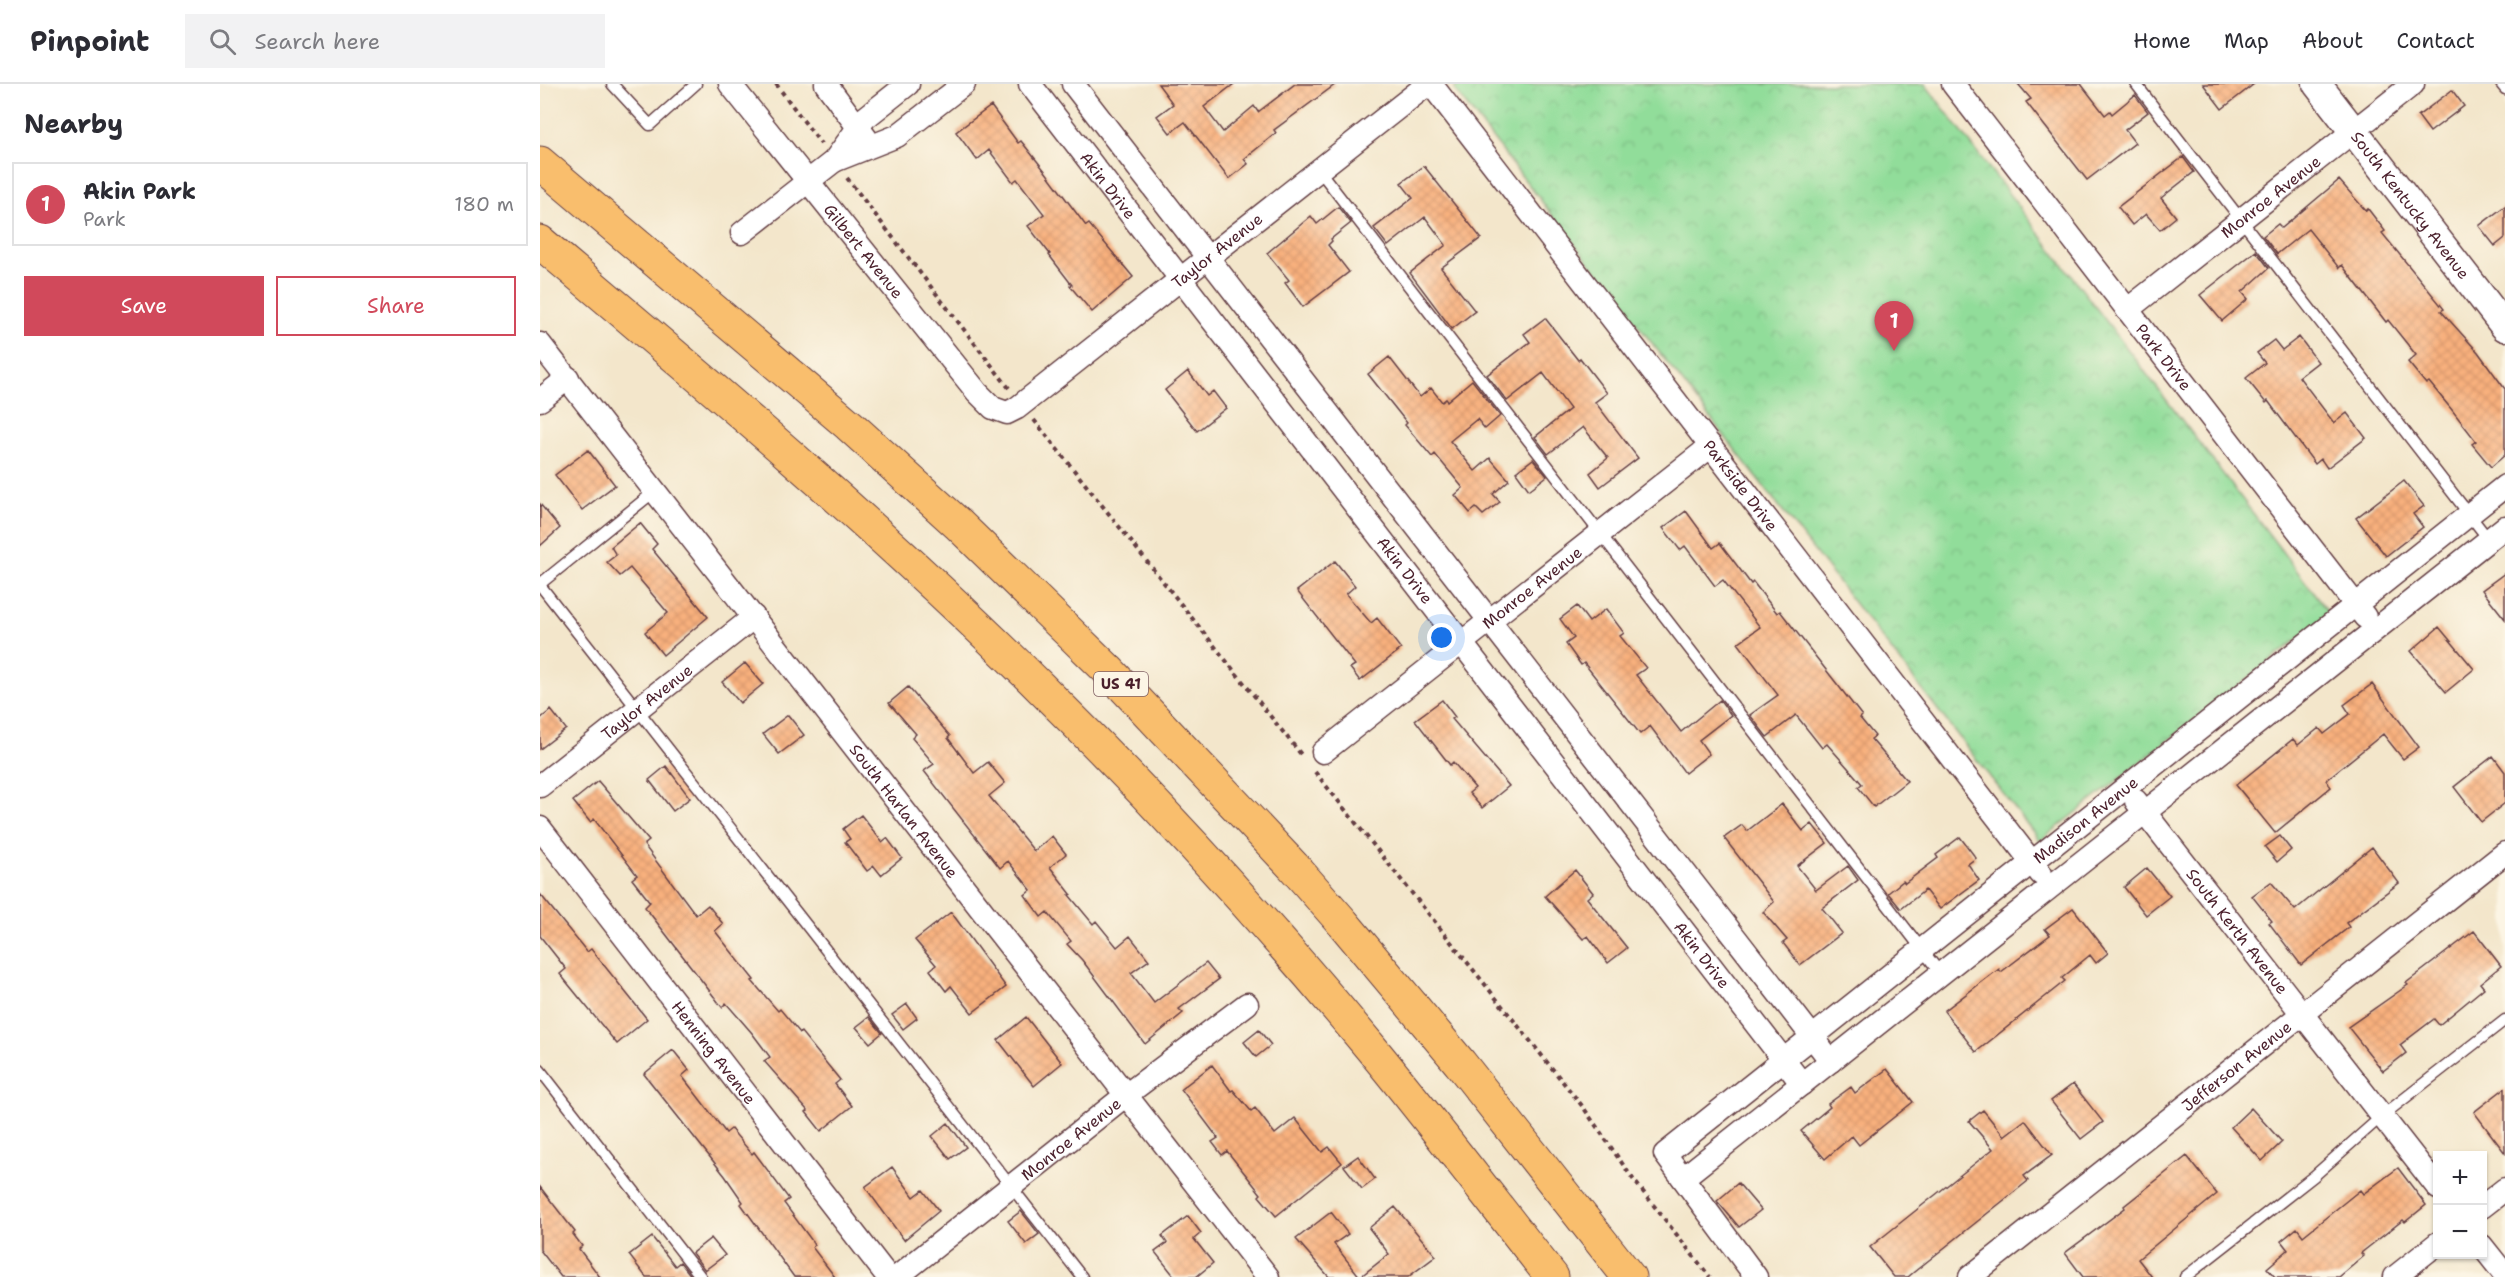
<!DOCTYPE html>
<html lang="en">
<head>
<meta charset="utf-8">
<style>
  :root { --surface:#fff; --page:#f2f2f3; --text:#2b2b33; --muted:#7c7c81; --line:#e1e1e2; --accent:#d1495b }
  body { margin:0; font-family:"Shantell Sans",sans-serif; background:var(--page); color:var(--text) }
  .controls { position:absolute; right:18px; bottom:18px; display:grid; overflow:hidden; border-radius:0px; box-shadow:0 2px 4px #0004 }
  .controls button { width:54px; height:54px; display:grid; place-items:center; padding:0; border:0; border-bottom:2px solid var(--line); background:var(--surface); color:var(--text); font:30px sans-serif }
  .you { position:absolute; left:902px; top:554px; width:21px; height:21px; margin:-15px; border:4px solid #fff; border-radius:50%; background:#1a73e8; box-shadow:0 0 0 9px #1a73e833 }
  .badge { display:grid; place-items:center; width:39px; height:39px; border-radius:50%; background:var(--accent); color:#fff; font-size:20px; font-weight:700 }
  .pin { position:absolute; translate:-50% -50px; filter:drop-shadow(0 2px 3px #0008) }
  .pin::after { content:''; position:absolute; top:32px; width:21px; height:18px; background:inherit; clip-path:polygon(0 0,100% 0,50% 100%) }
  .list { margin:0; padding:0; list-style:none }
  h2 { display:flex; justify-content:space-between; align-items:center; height:78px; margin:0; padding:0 24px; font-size:26px }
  h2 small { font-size:20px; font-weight:400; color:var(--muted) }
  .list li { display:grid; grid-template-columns:39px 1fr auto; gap:18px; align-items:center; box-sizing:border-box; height:84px; margin:0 12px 12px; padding:0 12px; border:2px solid var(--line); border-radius:0px }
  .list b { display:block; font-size:22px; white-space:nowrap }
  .list p { margin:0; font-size:20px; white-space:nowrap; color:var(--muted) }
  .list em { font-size:20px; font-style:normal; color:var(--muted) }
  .actions { display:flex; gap:12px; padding:18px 24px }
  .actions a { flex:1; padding:14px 0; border:2px solid var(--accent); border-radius:0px; text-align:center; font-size:21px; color:var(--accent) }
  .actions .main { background:var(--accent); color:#fff }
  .icon { flex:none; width:33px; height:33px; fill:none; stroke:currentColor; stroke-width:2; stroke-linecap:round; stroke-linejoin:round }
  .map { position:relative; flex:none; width:1965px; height:1193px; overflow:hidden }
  header { display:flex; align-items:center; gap:36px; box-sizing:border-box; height:84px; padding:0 30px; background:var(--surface); border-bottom:2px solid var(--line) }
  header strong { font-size:28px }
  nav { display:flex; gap:33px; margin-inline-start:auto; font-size:21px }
  .search { width:420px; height:54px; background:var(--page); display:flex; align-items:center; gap:15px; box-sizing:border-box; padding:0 21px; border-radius:0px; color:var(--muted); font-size:22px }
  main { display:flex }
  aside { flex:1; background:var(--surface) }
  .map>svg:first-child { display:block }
  .park { fill:url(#park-crowns); stroke:#6e7e62; stroke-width:1.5 }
  .building { fill:url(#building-cross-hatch) }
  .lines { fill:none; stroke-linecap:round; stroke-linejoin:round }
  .service-casing { stroke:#633d43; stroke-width:13 }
  .minor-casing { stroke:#633d43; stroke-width:25 }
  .tertiary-casing { stroke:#633d43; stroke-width:31 }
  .trunk-casing { stroke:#633d43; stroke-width:35 }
  .path { stroke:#633d43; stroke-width:4; stroke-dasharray:4.5 4.5; stroke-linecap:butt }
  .service { stroke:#fff; stroke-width:10 }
  .minor { stroke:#fff; stroke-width:22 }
  .tertiary { stroke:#fff; stroke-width:28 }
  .trunk { stroke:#f9be6d; stroke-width:33 }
  .labels { text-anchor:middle; stroke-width:4.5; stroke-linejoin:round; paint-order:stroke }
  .shield { fill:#fcf5e5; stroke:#7f5f63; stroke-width:1.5 }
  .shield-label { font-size:15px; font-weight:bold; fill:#4a1f2b }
  .street-label { font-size:16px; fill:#4a1f2b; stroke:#fcf5e5 }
</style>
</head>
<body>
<header>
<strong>Pinpoint</strong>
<div class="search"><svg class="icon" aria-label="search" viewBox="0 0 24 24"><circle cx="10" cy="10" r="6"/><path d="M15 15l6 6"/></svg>Search here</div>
<nav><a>Home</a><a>Map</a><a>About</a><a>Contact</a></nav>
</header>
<main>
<aside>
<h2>Nearby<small></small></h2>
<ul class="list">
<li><span class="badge">1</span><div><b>Akin Park</b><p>Park</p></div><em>180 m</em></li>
</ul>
<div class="actions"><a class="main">Save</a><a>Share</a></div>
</aside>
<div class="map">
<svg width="1965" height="1193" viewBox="0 0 1965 1193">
  <defs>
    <pattern id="park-crowns" width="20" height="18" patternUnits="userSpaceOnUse" patternTransform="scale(1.5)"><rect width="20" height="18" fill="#91dd9a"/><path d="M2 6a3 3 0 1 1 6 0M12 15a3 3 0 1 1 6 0" fill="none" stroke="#7fbd85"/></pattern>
    <pattern id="building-cross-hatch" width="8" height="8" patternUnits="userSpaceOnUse" patternTransform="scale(1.5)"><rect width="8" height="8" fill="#f8b07d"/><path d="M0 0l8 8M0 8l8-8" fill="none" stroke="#d6976c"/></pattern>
  </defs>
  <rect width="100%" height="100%" fill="#fcf5e5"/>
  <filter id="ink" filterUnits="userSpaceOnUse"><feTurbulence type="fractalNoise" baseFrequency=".0167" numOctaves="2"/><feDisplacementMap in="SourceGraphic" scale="12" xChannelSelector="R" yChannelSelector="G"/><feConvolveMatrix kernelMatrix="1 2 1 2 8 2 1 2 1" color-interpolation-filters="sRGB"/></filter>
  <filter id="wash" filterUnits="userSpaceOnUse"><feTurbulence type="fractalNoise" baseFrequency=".008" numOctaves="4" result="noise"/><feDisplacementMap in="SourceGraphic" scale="24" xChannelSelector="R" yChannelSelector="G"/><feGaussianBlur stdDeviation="1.35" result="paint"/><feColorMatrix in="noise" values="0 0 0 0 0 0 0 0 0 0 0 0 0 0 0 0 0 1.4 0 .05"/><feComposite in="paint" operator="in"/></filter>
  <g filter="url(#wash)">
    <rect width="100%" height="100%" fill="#f3e6cb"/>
    <path class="park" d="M 920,0 L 1385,0 L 1790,530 L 1500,757 L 914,5 Z"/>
    <g id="blocks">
      <path class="building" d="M 618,0 L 694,0 L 664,23 L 683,48 L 714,22 L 718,28 L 755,0 L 796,0 L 734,46 L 736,49 L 704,75 L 708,80 L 689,95 L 645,38 L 630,49 L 617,32 L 633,20 Z
        M 1478,0 L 1541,0 L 1565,31 L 1570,27 L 1572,30 L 1595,11 L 1608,28 L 1585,46 L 1595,59 L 1547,96 L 1486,18 L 1491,15 Z
        M 1663,0 L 1714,0 L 1682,25 Z
        M 1912,6 L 1924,22 L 1890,48 L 1878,32 Z
        M 451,22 L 478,59 L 481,57 L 505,87 L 546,142 L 549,140 L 593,193 L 552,228 L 530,202 L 532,201 L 509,171 L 510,170 L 488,142 L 504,130 L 477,95 L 473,98 L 449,66 L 437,76 L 416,48 Z
        M 1643,73 L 1654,88 L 1621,114 L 1636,133 L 1620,146 L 1606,130 L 1592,141 L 1578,123 Z
        M 884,82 L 941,154 L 901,184 L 935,227 L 912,245 L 870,189 L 906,161 L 885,133 L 848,162 L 834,144 L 873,114 L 861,99 Z
        M 1799,96 L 1826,127 L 1828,125 L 1845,147 L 1842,149 L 1904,225 L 1901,227 L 1938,268 L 1965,305 L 1965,371 L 1951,383 L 1932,360 L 1936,357 L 1912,326 L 1889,298 L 1886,300 L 1868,278 L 1876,271 L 1848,236 L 1846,238 L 1802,181 L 1799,184 L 1768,145 L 1737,170 L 1723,152 L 1738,140 L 1742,144 Z
        M 1965,122 L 1965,154 L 1955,162 L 1939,142 Z
        M 798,123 L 811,139 L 791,155 L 792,157 L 788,161 L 809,188 L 763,223 L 745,199 L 749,196 L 727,169 L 771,132 L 777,140 Z
        M 1716,167 L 1729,184 L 1702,208 L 1708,215 L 1682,237 L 1660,211 Z
        M 1005,234 L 1038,276 L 1040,274 L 1067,309 L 1055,318 L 1098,374 L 1060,403 L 1050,389 L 1068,374 L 1043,343 L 1008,370 L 995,353 L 1030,325 L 1003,289 L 967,317 L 947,291 L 990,258 L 984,250 Z
        M 1759,253 L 1778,278 L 1759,293 L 1794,339 L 1807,329 L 1826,354 L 1787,384 L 1781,375 L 1775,380 L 1728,317 L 1726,319 L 1706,294 L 1725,279 L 1717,269 L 1734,256 L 1742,266 Z
        M 849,273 L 880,313 L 891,304 L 902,318 L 906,315 L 907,317 L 932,296 L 960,332 L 945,345 L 937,335 L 910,357 L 935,387 L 950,374 L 969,396 L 953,410 L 960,418 L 943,431 L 936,424 L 930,429 L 915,411 L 923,404 L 895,370 L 892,373 L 865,341 L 867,339 L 828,290 Z
        M 648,287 L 667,312 L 673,307 L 686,324 L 657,347 L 625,306 Z
        M 48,366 L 75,401 L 42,426 L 15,391 Z
        M 993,375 L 1007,392 L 989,406 L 976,388 Z
        M 1864,397 L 1884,422 L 1873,430 L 1883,443 L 1846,472 L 1816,434 Z
        M 0,420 L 20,444 L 0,462 Z
        M 1146,427 L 1173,464 L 1180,459 L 1211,500 L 1213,498 L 1237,529 L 1240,527 L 1322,632 L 1320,634 L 1335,652 L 1331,655 L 1367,697 L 1334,723 L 1318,703 L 1322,700 L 1287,660 L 1282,664 L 1256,631 L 1227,653 L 1210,631 L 1238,611 L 1198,559 L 1220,543 L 1183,496 L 1175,502 L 1145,462 L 1140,466 L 1123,444 Z
        M 100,439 L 117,460 L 112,465 L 168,533 L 123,571 L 105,548 L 128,529 L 90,484 L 80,492 L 67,478 L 76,471 L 71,463 Z
        M 795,477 L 815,502 L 806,510 L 831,539 L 837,534 L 861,565 L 820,597 L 810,584 L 815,581 L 757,507 Z
        M 1965,489 L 1965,535 L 1942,506 Z
        M 1037,522 L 1049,538 L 1066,525 L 1084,549 L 1080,552 L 1106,584 L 1096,591 L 1141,648 L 1180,616 L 1191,631 L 1159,656 L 1169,670 L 1145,689 L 1110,642 L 1100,650 L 1044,579 L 1041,581 L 1026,560 L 1034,554 L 1020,535 Z
        M 1899,543 L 1934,585 L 1906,608 L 1871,567 Z
        M 205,579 L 223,600 L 200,619 L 182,598 Z
        M 1832,600 L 1879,663 L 1863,675 L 1843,650 L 1786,696 L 1791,703 L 1735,749 L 1696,701 L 1753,655 L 1758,661 L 1779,644 L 1784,650 L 1810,630 L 1804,621 Z
        M 368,603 L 410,652 L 408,654 L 434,689 L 448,678 L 465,699 L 449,712 L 494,767 L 512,752 L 526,770 L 510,783 L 531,810 L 529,811 L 553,840 L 556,837 L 577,863 L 590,852 L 609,876 L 591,889 L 614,919 L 666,879 L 679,895 L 639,925 L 643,929 L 605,960 L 542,876 L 527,860 L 531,857 L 507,828 L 501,833 L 485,811 L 491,806 L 468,777 L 460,784 L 384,687 L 394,680 L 372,654 L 376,650 L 349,619 Z
        M 902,616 L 915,633 L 912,635 L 969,702 L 942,724 L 929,709 L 935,704 L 913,678 L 910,681 L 875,636 Z
        M 11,626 L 26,645 L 0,665 L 0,635 Z
        M 248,631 L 264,651 L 239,670 L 223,650 Z
        M 1953,672 L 1965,688 L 1965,719 L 1941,738 L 1914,703 Z
        M 126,682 L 150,714 L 133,727 L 109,696 Z
        M 58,697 L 109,757 L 104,761 L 156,831 L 168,821 L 183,840 L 175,847 L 214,896 L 212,897 L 238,927 L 240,925 L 260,949 L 261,948 L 300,996 L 295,1000 L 312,1022 L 281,1047 L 266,1028 L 268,1027 L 224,977 L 230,973 L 212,949 L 186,919 L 182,923 L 105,823 L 110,818 L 92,795 L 97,791 L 54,735 L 50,738 L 33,717 Z
        M 1242,720 L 1263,747 L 1272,740 L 1287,759 L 1257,782 L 1276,806 L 1308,782 L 1318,796 L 1282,824 L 1302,849 L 1260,881 L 1243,859 L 1247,856 L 1223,828 L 1234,818 L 1184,754 L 1202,741 L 1207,747 Z
        M 321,731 L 342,758 L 347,754 L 362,774 L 341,791 L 334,782 L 327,787 L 305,758 L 310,755 L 303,745 Z
        M 1740,752 L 1751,766 L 1737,778 L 1725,763 Z
        M 1420,753 L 1436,774 L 1428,780 L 1439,796 L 1400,825 L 1385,806 L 1361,825 L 1348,809 L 1363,797 L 1365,799 L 1398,774 L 1396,771 Z
        M 1832,763 L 1859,799 L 1806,839 L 1809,843 L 1761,881 L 1729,839 L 1732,837 L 1712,812 L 1731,798 L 1755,826 Z
        M 1607,784 L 1630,812 L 1606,831 L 1584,803 Z
        M 1035,786 L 1053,809 L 1047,814 L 1087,864 L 1068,879 L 1048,852 L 1043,855 L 1005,812 Z
        M 0,810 L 47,868 L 51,865 L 107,935 L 77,960 L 20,890 L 26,885 L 0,852 Z
        M 1533,824 L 1568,869 L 1556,879 L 1550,871 L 1522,894 L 1525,897 L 1436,968 L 1404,927 L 1459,885 L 1461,888 L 1510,851 L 1505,845 Z
        M 411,828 L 466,903 L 432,929 L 411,902 L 406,907 L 390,886 L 396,881 L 375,856 Z
        M 1934,847 L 1961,882 L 1940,899 L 1944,904 L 1899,941 L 1894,935 L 1860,961 L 1866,969 L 1843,987 L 1808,943 L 1868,901 L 1866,899 Z
        M 367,920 L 377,934 L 363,945 L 352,931 Z
        M 329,933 L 342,949 L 330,959 L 316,943 Z
        M 486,933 L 522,979 L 494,1002 L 458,956 Z
        M 719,946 L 731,961 L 716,973 L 704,958 Z
        M 133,966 L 149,986 L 142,992 L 159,1014 L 186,1049 L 191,1045 L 212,1070 L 214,1068 L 249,1115 L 244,1119 L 275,1161 L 272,1163 L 295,1193 L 254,1193 L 201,1120 L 203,1118 L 185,1092 L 104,990 Z
        M 672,981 L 691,1007 L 693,1006 L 711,1027 L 715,1024 L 735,1050 L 755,1034 L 782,1068 L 789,1063 L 802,1079 L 736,1132 L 719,1112 L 721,1110 L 687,1067 L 682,1071 L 672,1058 L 678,1054 L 641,1005 Z
        M 1347,985 L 1373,1018 L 1319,1061 L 1312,1052 L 1285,1075 L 1261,1047 L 1290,1023 L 1288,1020 L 1311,1003 L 1315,1009 Z
        M 1533,1000 L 1563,1038 L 1541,1055 L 1511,1017 Z
        M 1965,1004 L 1965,1069 L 1934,1028 Z
        M 1711,1024 L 1742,1058 L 1722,1077 L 1691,1043 Z
        M 1443,1026 L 1464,1052 L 1485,1036 L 1512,1071 L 1484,1092 L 1488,1097 L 1374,1188 L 1368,1193 L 1354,1193 L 1330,1163 L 1453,1065 L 1429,1037 Z
        M 408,1039 L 426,1063 L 410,1075 L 392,1052 Z
        M 818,1072 L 835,1095 L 822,1105 L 804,1082 Z
        M 1647,1072 L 1677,1110 L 1598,1175 L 1612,1193 L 1543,1193 L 1525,1169 L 1585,1124 L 1584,1122 Z
        M 352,1083 L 374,1113 L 383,1106 L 399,1127 L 364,1156 L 325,1103 Z
        M 1858,1084 L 1886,1121 L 1865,1138 L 1863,1136 L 1821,1169 L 1824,1172 L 1799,1193 L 1735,1193 L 1727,1184 L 1748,1166 L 1741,1157 L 1757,1144 L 1763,1152 L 1820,1106 L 1823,1110 Z
        M 1198,1099 L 1221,1126 L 1199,1143 L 1177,1117 Z
        M 0,1103 L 35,1148 L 33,1150 L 42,1162 L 39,1165 L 60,1193 L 21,1193 L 0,1166 Z
        M 855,1123 L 896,1172 L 868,1193 L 789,1193 L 756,1155 L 791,1128 L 808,1150 L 794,1160 L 820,1193 L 849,1170 L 829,1144 Z
        M 481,1127 L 499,1150 L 486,1160 L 468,1137 Z
        M 648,1132 L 661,1149 L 654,1155 L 673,1179 L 656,1193 L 635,1193 L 615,1168 L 627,1159 L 622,1152 Z
        M 112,1153 L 135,1182 L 140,1178 L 152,1193 L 106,1193 L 89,1171 Z
        M 171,1154 L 185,1171 L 165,1186 L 152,1169 Z"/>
    </g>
  </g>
  <g filter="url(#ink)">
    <use href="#blocks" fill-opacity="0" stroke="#633d43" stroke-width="1.5"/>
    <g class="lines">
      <defs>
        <path id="service" d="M 72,0 L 110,41 L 156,0
          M 1596,0 L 1949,456
          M 1961,0 L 1965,5
          M 779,86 L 1401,890
          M 0,500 L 115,407
          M 0,501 L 542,1193
          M 0,986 L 161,1193
          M 1645,1193 L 1774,1092 L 1842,1032 L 1965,936"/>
        <g id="minor">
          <path id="s1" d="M 190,0 L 437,308 L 453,324 L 467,329 L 477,324 L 888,0"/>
          <path d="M 286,0 L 326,54"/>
          <path id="s2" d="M 490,0 L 1262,1000"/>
          <path d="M 533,0 L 1291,977"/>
          <path id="s3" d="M 891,0 L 1501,790"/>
          <path id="s4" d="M 1413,0 L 1825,533"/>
          <path d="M 294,77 L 357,52 L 424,0"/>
          <path d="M 202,149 L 294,77 L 325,34 L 368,0"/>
          <path id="s5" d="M 1587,226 L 1873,0"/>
          <path id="s6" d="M 0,260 L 728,1193"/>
          <path d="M 0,316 L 28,294"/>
          <path id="s7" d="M 783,668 L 1171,362"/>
          <path id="s8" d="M 0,702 L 214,533"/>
          <path id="s9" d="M 1596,717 L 1898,1104"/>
          <path id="s10" d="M 0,744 L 348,1193"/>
          <path d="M 1143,1094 L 1965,443"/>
          <path d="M 1942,1123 L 1965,1105"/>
          <path d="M 1942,1162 L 1965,1191"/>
          <path id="s11" d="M 357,1193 L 586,1011 L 707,920"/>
          <path id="s12" d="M 1216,1193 L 1125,1070 L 1965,402"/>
          <path id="s13" d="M 1430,1193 L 1965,769"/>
          <path d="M 1855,1193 L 1898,1159"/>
        </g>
        <g id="tertiary">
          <path id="s14" d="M 1777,0 L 1965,243"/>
        </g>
        <path id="trunk" d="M 0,79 L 309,341 L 418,440 L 569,587 L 753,782 L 803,839 L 920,979 L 1089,1193
          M 0,158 C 171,302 342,446 501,604 C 617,718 727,839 831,964 C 893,1039 952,1117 1012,1193"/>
      </defs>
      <use href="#service" class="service-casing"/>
      <use href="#minor" class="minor-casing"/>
      <use href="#tertiary" class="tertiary-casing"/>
      <use href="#trunk" class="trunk-casing"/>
      <path class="path" d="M 236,0 L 281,60
        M 307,94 L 469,304
        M 494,336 L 763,673
        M 775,688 L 1043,1023 L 1093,1095 L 1170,1193"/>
      <use href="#service" class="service"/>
      <use href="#minor" class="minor"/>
      <use href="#tertiary" class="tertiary"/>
      <use href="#trunk" class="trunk"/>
    </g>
  </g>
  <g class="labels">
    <rect class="shield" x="554" y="588" width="54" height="24" rx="4.5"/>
    <g class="shield-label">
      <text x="581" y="605">US 41</text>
    </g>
    <g class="street-label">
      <text dy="6" stroke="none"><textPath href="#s2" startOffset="128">Akin Drive</textPath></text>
      <text dy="6" stroke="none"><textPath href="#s5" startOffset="183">Monroe Avenue</textPath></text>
      <text dy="6" stroke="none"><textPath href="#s14" startOffset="153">South Kentucky Avenue</textPath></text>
      <text dy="6" stroke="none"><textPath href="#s1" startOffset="698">Taylor Avenue</textPath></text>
      <text dy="6" stroke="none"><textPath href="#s1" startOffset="214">Gilbert Avenue</textPath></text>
      <text dy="6" stroke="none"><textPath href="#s4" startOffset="345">Park Drive</textPath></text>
      <text dy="6" stroke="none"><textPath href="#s3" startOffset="507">Parkside Drive</textPath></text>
      <text dy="6" stroke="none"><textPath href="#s2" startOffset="614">Akin Drive</textPath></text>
      <text dy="6" stroke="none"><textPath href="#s7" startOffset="266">Monroe Avenue</textPath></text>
      <text dy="6" stroke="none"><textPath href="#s8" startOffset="136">Taylor Avenue</textPath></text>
      <text dy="6" stroke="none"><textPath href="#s6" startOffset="592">South Harlan Avenue</textPath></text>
      <text dy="6" stroke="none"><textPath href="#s12" startOffset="690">Madison Avenue</textPath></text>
      <text dy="6" stroke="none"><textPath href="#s9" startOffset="165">South Kerth Avenue</textPath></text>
      <text dy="6" stroke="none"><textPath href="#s2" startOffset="1100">Akin Drive</textPath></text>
      <text dy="6" stroke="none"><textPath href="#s10" startOffset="284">Henning Avenue</textPath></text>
      <text dy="6" stroke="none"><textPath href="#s13" startOffset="340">Jefferson Avenue</textPath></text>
      <text dy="6" stroke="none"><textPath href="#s11" startOffset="222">Monroe Avenue</textPath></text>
    </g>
  </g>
</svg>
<div class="controls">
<button>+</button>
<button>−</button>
</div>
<div class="you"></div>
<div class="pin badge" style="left:1354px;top:267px">1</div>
</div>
</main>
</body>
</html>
